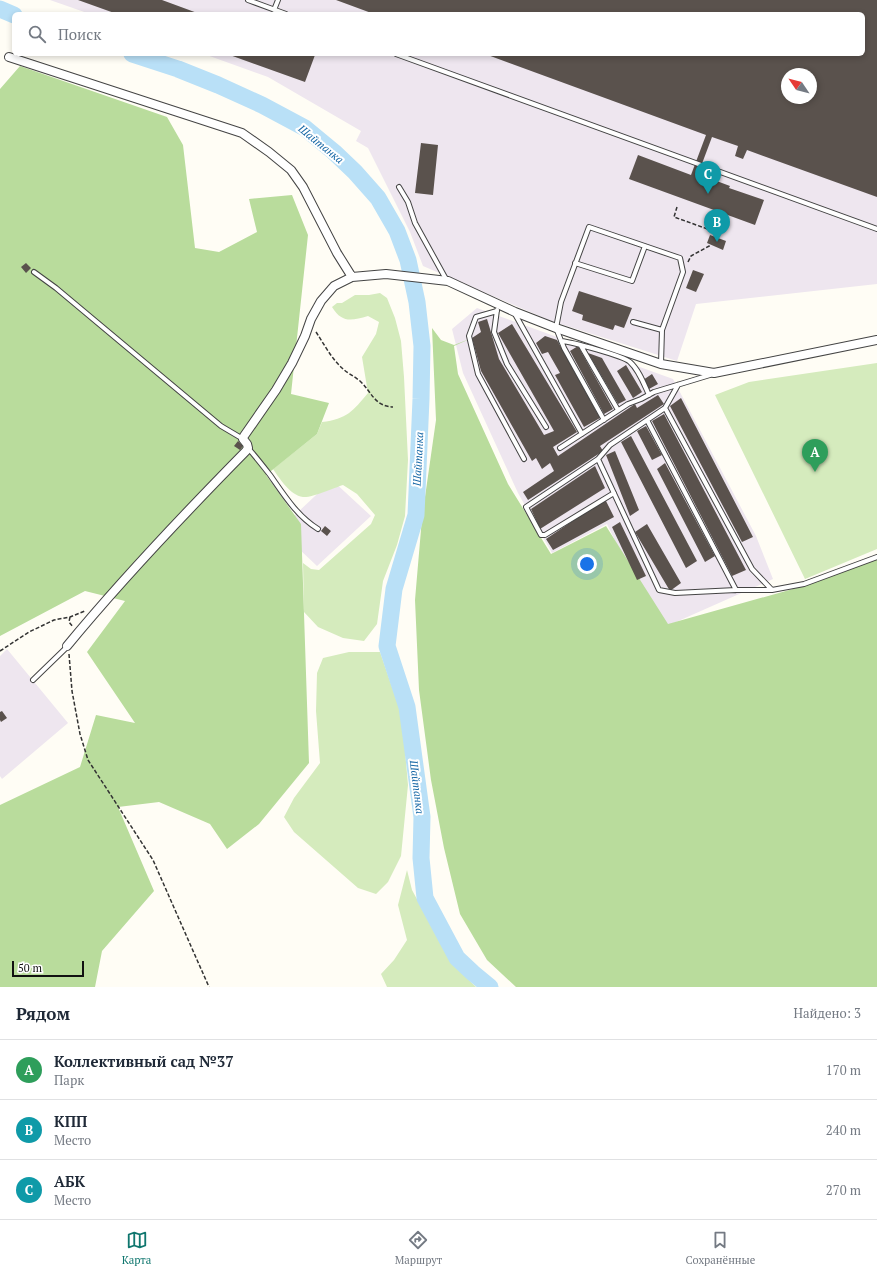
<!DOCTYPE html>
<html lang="ru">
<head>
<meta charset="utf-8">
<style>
  :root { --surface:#fff; --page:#f2f2f3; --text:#1f2937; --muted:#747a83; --line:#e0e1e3; --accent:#0f766e }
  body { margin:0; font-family:"PT Serif",serif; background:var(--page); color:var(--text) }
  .compass { position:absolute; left:781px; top:68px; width:36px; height:36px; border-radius:50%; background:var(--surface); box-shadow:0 2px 6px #0003; rotate:305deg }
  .scale { position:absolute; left:12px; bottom:10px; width:72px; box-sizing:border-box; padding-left:4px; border:2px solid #111; border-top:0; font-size:11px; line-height:14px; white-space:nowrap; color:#111; -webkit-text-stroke:3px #fff; paint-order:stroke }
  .you { position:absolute; left:587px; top:564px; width:14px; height:14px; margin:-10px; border:3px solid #fff; border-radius:50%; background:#1a73e8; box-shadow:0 0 0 6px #1a73e833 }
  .badge { display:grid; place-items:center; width:26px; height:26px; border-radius:50%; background:var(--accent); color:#fff; font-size:13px; font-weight:700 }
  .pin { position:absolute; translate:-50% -33px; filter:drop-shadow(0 1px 2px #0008) }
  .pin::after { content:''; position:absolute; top:21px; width:14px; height:12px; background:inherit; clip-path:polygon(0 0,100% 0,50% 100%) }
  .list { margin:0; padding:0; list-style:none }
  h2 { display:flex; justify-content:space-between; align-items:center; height:52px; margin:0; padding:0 16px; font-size:17px }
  h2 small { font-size:13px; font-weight:400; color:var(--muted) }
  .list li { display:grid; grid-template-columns:26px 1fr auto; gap:12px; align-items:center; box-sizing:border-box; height:60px; padding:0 16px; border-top:1px solid var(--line) }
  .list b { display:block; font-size:15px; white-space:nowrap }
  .list p { margin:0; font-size:13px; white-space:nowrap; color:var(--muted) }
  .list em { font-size:13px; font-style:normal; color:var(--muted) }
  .icon { flex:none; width:22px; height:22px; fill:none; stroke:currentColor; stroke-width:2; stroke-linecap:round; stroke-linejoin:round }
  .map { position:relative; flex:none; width:877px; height:987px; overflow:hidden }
  .search { position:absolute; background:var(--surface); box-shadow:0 2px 6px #0003; left:12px; right:12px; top:12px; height:44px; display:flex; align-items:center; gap:10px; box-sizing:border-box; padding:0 14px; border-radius:6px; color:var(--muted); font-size:15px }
  .sheet { height:232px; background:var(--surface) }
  nav { display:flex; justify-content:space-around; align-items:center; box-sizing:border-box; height:56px; border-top:1px solid var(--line); background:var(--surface); font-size:11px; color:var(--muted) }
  nav a { display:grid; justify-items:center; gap:2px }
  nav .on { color:var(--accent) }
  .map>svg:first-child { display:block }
  .industrial { fill:#eee6ef; fill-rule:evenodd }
  .green { fill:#d5ebbd }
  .forest { fill:#b9dc9c }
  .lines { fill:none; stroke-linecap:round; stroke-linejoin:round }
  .river { stroke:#b9e0f7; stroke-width:17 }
  .building { fill:#5a524d; fill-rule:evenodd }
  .service-casing { stroke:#444; stroke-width:6 }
  .minor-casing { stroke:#444; stroke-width:10 }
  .path { stroke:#333; stroke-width:1.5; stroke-dasharray:4 2; stroke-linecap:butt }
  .service { stroke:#fff; stroke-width:4 }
  .minor { stroke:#fff; stroke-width:8 }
  .labels { text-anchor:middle; stroke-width:4; stroke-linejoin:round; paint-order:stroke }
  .water-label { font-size:11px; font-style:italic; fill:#1768a6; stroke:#fff }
</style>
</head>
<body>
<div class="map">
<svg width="877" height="987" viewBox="0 0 877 987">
  <rect width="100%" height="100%" fill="#fffdf5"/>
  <path class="industrial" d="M 50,0 L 877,0 L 877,284 L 696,304 L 677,361 L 551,321 L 423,266 L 410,232 L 368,148 L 356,141 L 361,131 L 268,77 L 204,54 L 863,54 L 863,14 L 90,14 ZM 787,74 L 811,74 L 811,98 L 787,98 Z
    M 477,308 L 673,379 L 756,536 L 773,579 L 658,630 L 607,524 L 552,553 L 518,493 L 463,373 L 452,329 Z
    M 332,480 L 371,516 L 317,566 L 279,530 Z
    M 7,649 L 68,723 L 2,779 L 0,776 L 0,656 Z"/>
  <path class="green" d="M 380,293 L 387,298 L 395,318 L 401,341 L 404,377 L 408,460 L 405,516 L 397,545 L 383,581 L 377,624 L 364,641 L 343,638 L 318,627 L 304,612 L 303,563 L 311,569 L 319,570 L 371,524 L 375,515 L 357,494 L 343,485 C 334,488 312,498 303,497 C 290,495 280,479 273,469 L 317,434 L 322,422 C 347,419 353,411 368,393 L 362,357 L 376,334 L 379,322 L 368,316 C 351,321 342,323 332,307 L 337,303 L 342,303 L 355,295 L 369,295 Z
    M 877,363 L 877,549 L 805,579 L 715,395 L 749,382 Z
    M 349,652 L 380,652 L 402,716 L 408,785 L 401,856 L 388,882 L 376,894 L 358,888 L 294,832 L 284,817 L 294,798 L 320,763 L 316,711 L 317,673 L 323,658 Z
    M 407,870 L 412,890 L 451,962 L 476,987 L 387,987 L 381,974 L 394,960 L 407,940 L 398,905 Z"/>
  <path class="forest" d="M 20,66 L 167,117 L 183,145 L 195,248 L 219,252 L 257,232 L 249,199 L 292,195 L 308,235 L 291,394 L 329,403 L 317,434 L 266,475 L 301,524 L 309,763 L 259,824 L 227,849 L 210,824 L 159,802 L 118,807 L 154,891 L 102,951 L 95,987 L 0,987 L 0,805 L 80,767 L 96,715 L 135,723 L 87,652 L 125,601 L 85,591 L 0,636 L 0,89 Z
    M 432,328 L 441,340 L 454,345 L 472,338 L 454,346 L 458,374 L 508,484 L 551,554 L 606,526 L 668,624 L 807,585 L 877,556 L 877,987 L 516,987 L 487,960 L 460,914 L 444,848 L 431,780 L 419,690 L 415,600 L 422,518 L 436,420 Z"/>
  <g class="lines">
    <path class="river" d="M 0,9 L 14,15
      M 132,54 L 178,69 L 218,85 L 262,105 L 305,128 L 334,152 L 355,172 L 378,198 L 397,231 L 408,260 L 417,302 L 422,346 L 421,399 L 416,515 L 394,589 L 387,646 L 407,707 L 422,817 L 421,858 L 425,898 L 457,958 L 473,973 L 490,987"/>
  </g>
  <path class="building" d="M 78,0 L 162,0 L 200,14 L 117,14 Z
    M 336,0 L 877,0 L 877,197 L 747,150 L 743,159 L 735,156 L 738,146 L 712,137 L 697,177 L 713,183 L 714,180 L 730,186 L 729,188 L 764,200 L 755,225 L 629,179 L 638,155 L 691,175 L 706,135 L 485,54 L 863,54 L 863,14 L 374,14 ZM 787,74 L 811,74 L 811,98 L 787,98 Z
    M 227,54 L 311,54 L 315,55 L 305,82 Z
    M 421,143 L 438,145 L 433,195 L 415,193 Z
    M 710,235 L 726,241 L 723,250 L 707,243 Z
    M 26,263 L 31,268 L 26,273 L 21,267 Z
    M 693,270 L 704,274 L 696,292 L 686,288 Z
    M 579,291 L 632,308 L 624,328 L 615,325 L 613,330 L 582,320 L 583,315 L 572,311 Z
    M 487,319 L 499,359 L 544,435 L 554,431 L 498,333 L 512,324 L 577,432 L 553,447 L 558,456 L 635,404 L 637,408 L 658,395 L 664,404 L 600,446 L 603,451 L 528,500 L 523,492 L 554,471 L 550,463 L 542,469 L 536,458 L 532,461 L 481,371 L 472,338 L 481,332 L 478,322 Z
    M 545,336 L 557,340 L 600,418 L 584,427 L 555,375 L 560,373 L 548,352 L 542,354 L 536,343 Z
    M 578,346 L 613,409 L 604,414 L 570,351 Z
    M 588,353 L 602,358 L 626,400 L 618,404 Z
    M 626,365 L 642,392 L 633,398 L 617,371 Z
    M 652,374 L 658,384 L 649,389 L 643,380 Z
    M 681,398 L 753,537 L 742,542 L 670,406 Z
    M 664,414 L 746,570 L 732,576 L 652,421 Z
    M 646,426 L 662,455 L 652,460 L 637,431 Z
    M 631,436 L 697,561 L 686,568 L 621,442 Z
    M 238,441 L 243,446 L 240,450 L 234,446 Z
    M 615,451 L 639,510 L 630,516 L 606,455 Z
    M 665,463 L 715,556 L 705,562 L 657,469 Z
    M 595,466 L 605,488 L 540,529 L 531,509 Z
    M 605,499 L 614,517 L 553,550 L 546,539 Z
    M 620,522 L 646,576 L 637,580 L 612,527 Z
    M 647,524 L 681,583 L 670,591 L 635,532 Z
    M 325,526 L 331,531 L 327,536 L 321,531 Z
    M 2,711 L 7,718 L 1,722 L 0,720 L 0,712 Z"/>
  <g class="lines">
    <defs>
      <path id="service" d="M 248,0 L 286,14
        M 274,10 L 278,0
        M 396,54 L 877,229
        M 399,187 L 408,202 L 415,223 L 447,281
        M 575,263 L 632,281 L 645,246
        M 34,272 L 56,288 L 221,426 L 243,439
        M 497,310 L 494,332 L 507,364 L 546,427
        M 497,311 L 476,317 L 469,336 L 478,374 L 524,459
        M 515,314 L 582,434
        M 633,322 L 662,330
        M 561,341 C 572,342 624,356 630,362 C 639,370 644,384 649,395
        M 581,346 L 618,410
        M 665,408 L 752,569 L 772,590 L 804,584 L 877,557
        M 604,420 L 564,348 L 556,328 L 561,302 L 589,227 L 680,258 L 683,272 L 662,330 L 661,364
        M 647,420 L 736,590
        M 248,448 C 256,457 263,466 270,475 C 284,495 297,516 318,529
        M 560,448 L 628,404 L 641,399 L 654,392 L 710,375
        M 598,459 L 659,590 L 675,593 L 736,590 L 772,590
        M 614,493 L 545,535 L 541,535 L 526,507 L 598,459 L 610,445 L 665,408 L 678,385
        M 33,680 L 67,647"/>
      <path id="minor" d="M 9,57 L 242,133 L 269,152 L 291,170 L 303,187 L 337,253 L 352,277
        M 67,646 C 123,578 184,514 246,451 L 248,448 L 247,444 L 243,439 L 244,436 L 276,390 L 292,363 L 305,336 L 311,319 L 321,301 L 334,286 L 352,277 L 386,274 L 448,281 L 515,312 L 556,328 L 661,364 L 714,373 L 877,340"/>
    </defs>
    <use href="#service" class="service-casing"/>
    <use href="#minor" class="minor-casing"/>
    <path class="path" d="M 677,207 L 674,217 L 716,232 L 715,236
      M 688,262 L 691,256 L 711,245
      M 316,332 C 324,344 331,358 342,368 C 347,373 354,376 360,381 C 372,392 374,406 393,407
      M 70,617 L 69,622 L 73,627
      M 0,651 L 29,632 L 54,620 L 70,617 L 85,611
      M 69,654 L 72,691 L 80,734 L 88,760 L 153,860 L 209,987"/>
    <use href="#service" class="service"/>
    <use href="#minor" class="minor"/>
  </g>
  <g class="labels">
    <g class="water-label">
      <text transform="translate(321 144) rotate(39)" y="4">Шайтанка</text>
      <text transform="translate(418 459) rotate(-87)" y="4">Шайтанка</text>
      <text transform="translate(417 787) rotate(83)" y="4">Шайтанка</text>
    </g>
  </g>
</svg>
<svg class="compass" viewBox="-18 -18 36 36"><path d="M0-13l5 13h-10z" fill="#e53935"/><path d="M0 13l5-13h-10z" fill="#747a83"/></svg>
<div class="scale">50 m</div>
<div class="you"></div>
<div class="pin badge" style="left:815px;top:472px;background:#2e9e5b">A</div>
<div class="pin badge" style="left:717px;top:242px;background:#0f9aa8">B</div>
<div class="pin badge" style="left:708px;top:194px;background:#0f9aa8">C</div>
<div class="search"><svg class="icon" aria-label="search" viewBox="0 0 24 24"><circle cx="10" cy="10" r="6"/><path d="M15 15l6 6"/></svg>Поиск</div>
</div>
<section class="sheet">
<h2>Рядом<small>Найдено: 3</small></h2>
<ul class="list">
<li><span class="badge" style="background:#2e9e5b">A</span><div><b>Коллективный сад №37</b><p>Парк</p></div><em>170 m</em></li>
<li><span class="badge" style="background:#0f9aa8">B</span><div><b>КПП</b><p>Место</p></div><em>240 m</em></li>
<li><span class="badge" style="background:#0f9aa8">C</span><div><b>АБК</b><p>Место</p></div><em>270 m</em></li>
</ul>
</section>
<nav>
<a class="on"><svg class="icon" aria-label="map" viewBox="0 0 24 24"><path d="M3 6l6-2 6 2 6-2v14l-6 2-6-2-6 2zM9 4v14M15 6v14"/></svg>Карта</a>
<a><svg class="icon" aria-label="directions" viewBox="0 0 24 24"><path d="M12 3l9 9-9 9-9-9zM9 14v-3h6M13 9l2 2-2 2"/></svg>Маршрут</a>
<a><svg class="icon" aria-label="saved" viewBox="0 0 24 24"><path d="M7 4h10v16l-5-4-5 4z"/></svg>Сохранённые</a>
</nav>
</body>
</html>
